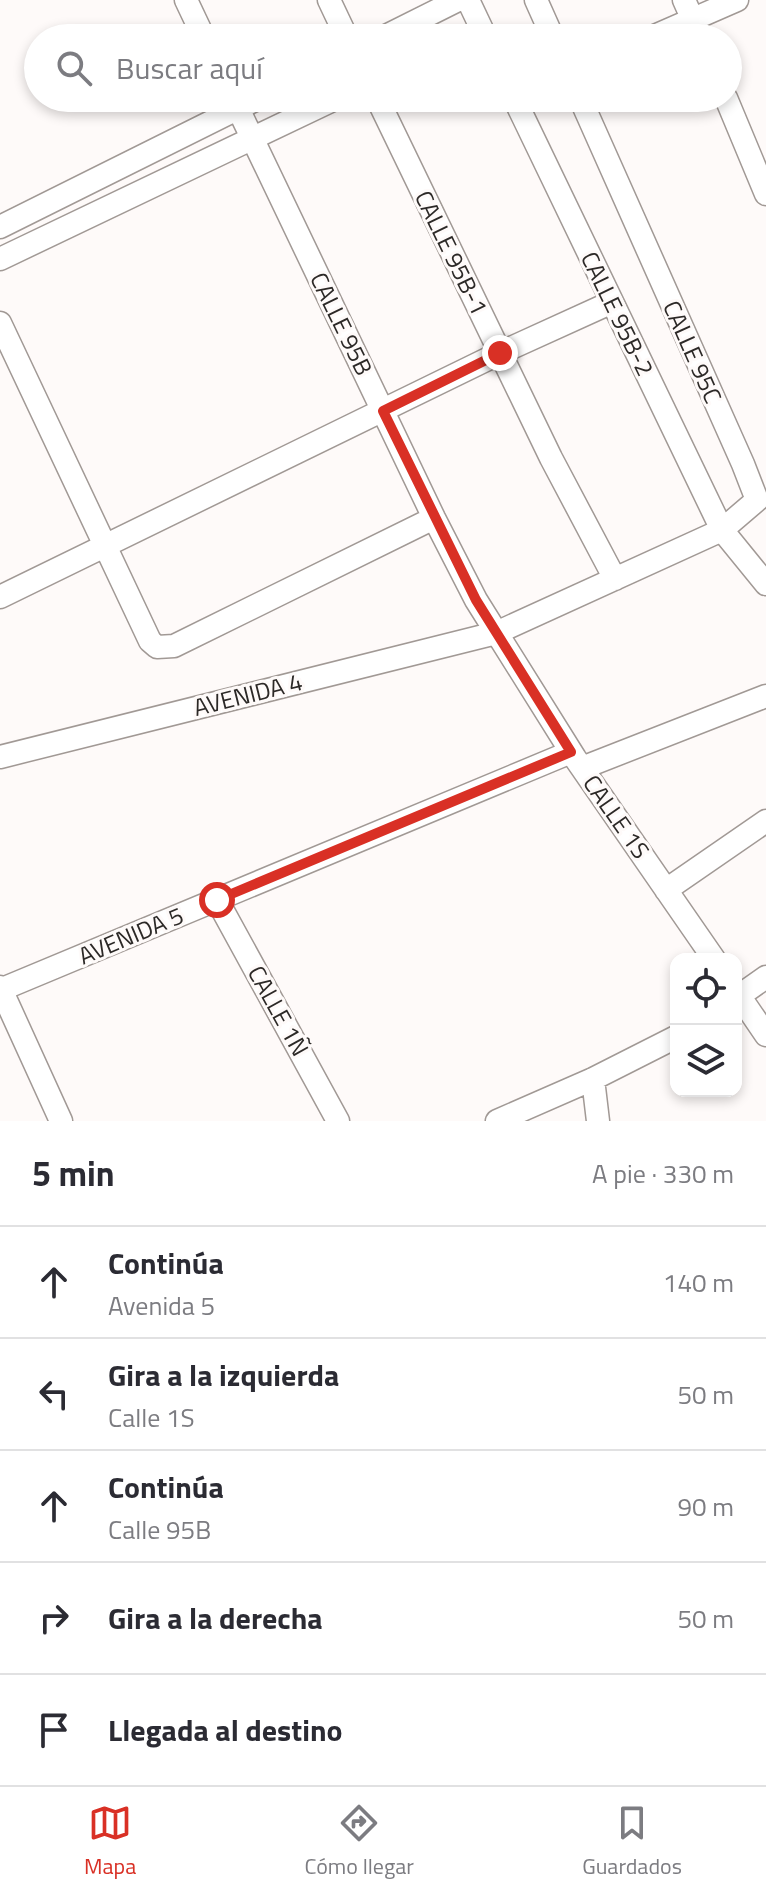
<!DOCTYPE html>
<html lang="es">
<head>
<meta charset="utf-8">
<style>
  :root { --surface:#fff; --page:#f7f7f7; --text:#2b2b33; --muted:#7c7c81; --line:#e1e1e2; --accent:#d93025 }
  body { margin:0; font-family:"Titillium Web",sans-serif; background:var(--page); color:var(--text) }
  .controls { position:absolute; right:24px; bottom:24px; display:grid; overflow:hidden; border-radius:16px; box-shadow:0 4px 12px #0003 }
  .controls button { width:72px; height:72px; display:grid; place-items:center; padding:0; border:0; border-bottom:2px solid var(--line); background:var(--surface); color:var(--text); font:40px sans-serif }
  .stop { position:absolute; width:24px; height:24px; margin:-18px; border:6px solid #d93025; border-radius:50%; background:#fff }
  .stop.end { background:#d93025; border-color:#fff; box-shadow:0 2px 8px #0008 }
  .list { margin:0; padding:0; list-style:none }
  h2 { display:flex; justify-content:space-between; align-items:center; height:104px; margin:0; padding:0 32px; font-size:34px }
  h2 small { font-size:26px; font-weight:400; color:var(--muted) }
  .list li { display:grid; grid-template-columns:52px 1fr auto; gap:24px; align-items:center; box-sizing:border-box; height:112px; padding:0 32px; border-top:2px solid var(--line) }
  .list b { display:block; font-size:30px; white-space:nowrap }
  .list p { margin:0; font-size:26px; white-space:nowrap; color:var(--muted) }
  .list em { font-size:26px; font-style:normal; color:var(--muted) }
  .icon { flex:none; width:44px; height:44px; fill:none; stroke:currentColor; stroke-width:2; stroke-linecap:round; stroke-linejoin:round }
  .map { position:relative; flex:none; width:766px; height:1121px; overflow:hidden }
  .search { position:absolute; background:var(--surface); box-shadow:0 4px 12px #0003; left:24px; right:24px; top:24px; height:88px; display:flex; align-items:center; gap:20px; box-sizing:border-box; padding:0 28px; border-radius:44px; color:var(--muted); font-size:30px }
  .sheet { height:664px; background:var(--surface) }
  nav { display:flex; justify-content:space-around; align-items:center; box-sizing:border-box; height:112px; border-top:2px solid var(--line); background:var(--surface); font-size:22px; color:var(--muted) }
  nav a { display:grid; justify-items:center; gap:4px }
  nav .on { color:var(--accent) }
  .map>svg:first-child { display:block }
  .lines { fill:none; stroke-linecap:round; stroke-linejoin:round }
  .street-casing { stroke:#a19995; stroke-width:25 }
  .street { stroke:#fff; stroke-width:22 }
  .route { stroke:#d93025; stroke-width:10 }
  .labels { text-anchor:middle; stroke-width:6; stroke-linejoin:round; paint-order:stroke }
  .street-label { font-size:24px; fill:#2c2927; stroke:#fefaf9 }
</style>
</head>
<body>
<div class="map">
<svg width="766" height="1121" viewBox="0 0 766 1121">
  <rect width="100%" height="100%" fill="#fefaf9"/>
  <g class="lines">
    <defs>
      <path id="street" d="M 186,0 L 204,38
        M 329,0 L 347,38
        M 468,0 L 486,38
        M 536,0 L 553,38
        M 684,0 L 701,38
        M 382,38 L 458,0
        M 650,38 L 737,0
        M 233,98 L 434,518 L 476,600 L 575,758 L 714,959
        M 377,98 L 551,458 L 615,579
        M 514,98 L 722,530 L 766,584
        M 726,98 L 766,194
        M 0,227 L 259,98
        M 0,259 L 337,98
        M 0,323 L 150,641 L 157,647 L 174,646 L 434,518
        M 0,597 L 500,353 L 610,303
        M 0,757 L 496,633 L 722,530 L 757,500 L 743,464 L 580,98
        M 582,768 L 766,696
        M 666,890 L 766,821
        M 217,900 L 338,1121
        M 0,987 L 61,1121
        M 0,990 L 571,752
        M 736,991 L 766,1035
        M 739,996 L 766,977
        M 593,1079 L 598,1121
        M 497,1121 L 593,1079 L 676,1037"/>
    </defs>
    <use href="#street" class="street-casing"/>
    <use href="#street" class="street"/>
  </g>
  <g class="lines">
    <path class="route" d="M 217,900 L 571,752 L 476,600 L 383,411 L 500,353"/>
  </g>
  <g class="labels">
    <g class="street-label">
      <text transform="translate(451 253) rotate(64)" y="8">CALLE 95B-1</text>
      <text transform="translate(617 314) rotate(64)" y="8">CALLE 95B-2</text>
      <text transform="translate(341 324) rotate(64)" y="8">CALLE 95B</text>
      <text transform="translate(692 352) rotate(66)" y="8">CALLE 95C</text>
      <text transform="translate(248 695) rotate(-14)" y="8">AVENIDA 4</text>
      <text transform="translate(616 817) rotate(55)" y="8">CALLE 1S</text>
      <text transform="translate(131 936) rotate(-23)" y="8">AVENIDA 5</text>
      <text transform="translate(278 1011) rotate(61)" y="8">CALLE 1Ñ</text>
    </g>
  </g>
</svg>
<div class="controls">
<button><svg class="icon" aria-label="locate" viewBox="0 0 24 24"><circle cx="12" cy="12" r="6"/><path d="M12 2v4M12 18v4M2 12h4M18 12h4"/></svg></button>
<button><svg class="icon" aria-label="layers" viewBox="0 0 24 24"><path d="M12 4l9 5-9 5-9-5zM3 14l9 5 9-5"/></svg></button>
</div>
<div class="stop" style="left:217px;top:900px"></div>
<div class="stop end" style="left:500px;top:353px"></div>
<div class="search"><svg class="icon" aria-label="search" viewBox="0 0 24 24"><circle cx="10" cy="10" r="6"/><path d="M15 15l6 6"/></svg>Buscar aquí</div>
</div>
<section class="sheet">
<h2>5 min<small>A pie · 330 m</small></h2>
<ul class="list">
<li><svg class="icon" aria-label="ahead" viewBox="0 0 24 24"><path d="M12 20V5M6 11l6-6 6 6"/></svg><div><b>Continúa</b><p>Avenida 5</p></div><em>140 m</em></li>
<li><svg class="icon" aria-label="left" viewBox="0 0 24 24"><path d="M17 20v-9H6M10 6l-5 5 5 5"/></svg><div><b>Gira a la izquierda</b><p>Calle 1S</p></div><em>50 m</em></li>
<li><svg class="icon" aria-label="ahead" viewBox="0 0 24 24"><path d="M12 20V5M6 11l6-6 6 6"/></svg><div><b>Continúa</b><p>Calle 95B</p></div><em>90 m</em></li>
<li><svg class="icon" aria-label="right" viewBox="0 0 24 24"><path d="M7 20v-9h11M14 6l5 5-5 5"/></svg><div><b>Gira a la derecha</b></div><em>50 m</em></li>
<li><svg class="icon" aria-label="arrive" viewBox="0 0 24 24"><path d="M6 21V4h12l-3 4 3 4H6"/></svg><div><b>Llegada al destino</b></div></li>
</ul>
</section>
<nav>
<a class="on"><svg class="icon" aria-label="map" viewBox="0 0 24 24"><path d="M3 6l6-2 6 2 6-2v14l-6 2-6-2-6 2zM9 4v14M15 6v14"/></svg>Mapa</a>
<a><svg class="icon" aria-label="directions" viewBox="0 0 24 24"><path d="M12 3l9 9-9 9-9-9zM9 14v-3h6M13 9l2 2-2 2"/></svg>Cómo llegar</a>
<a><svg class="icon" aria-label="saved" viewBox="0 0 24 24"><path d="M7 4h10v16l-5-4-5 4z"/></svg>Guardados</a>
</nav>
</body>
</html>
